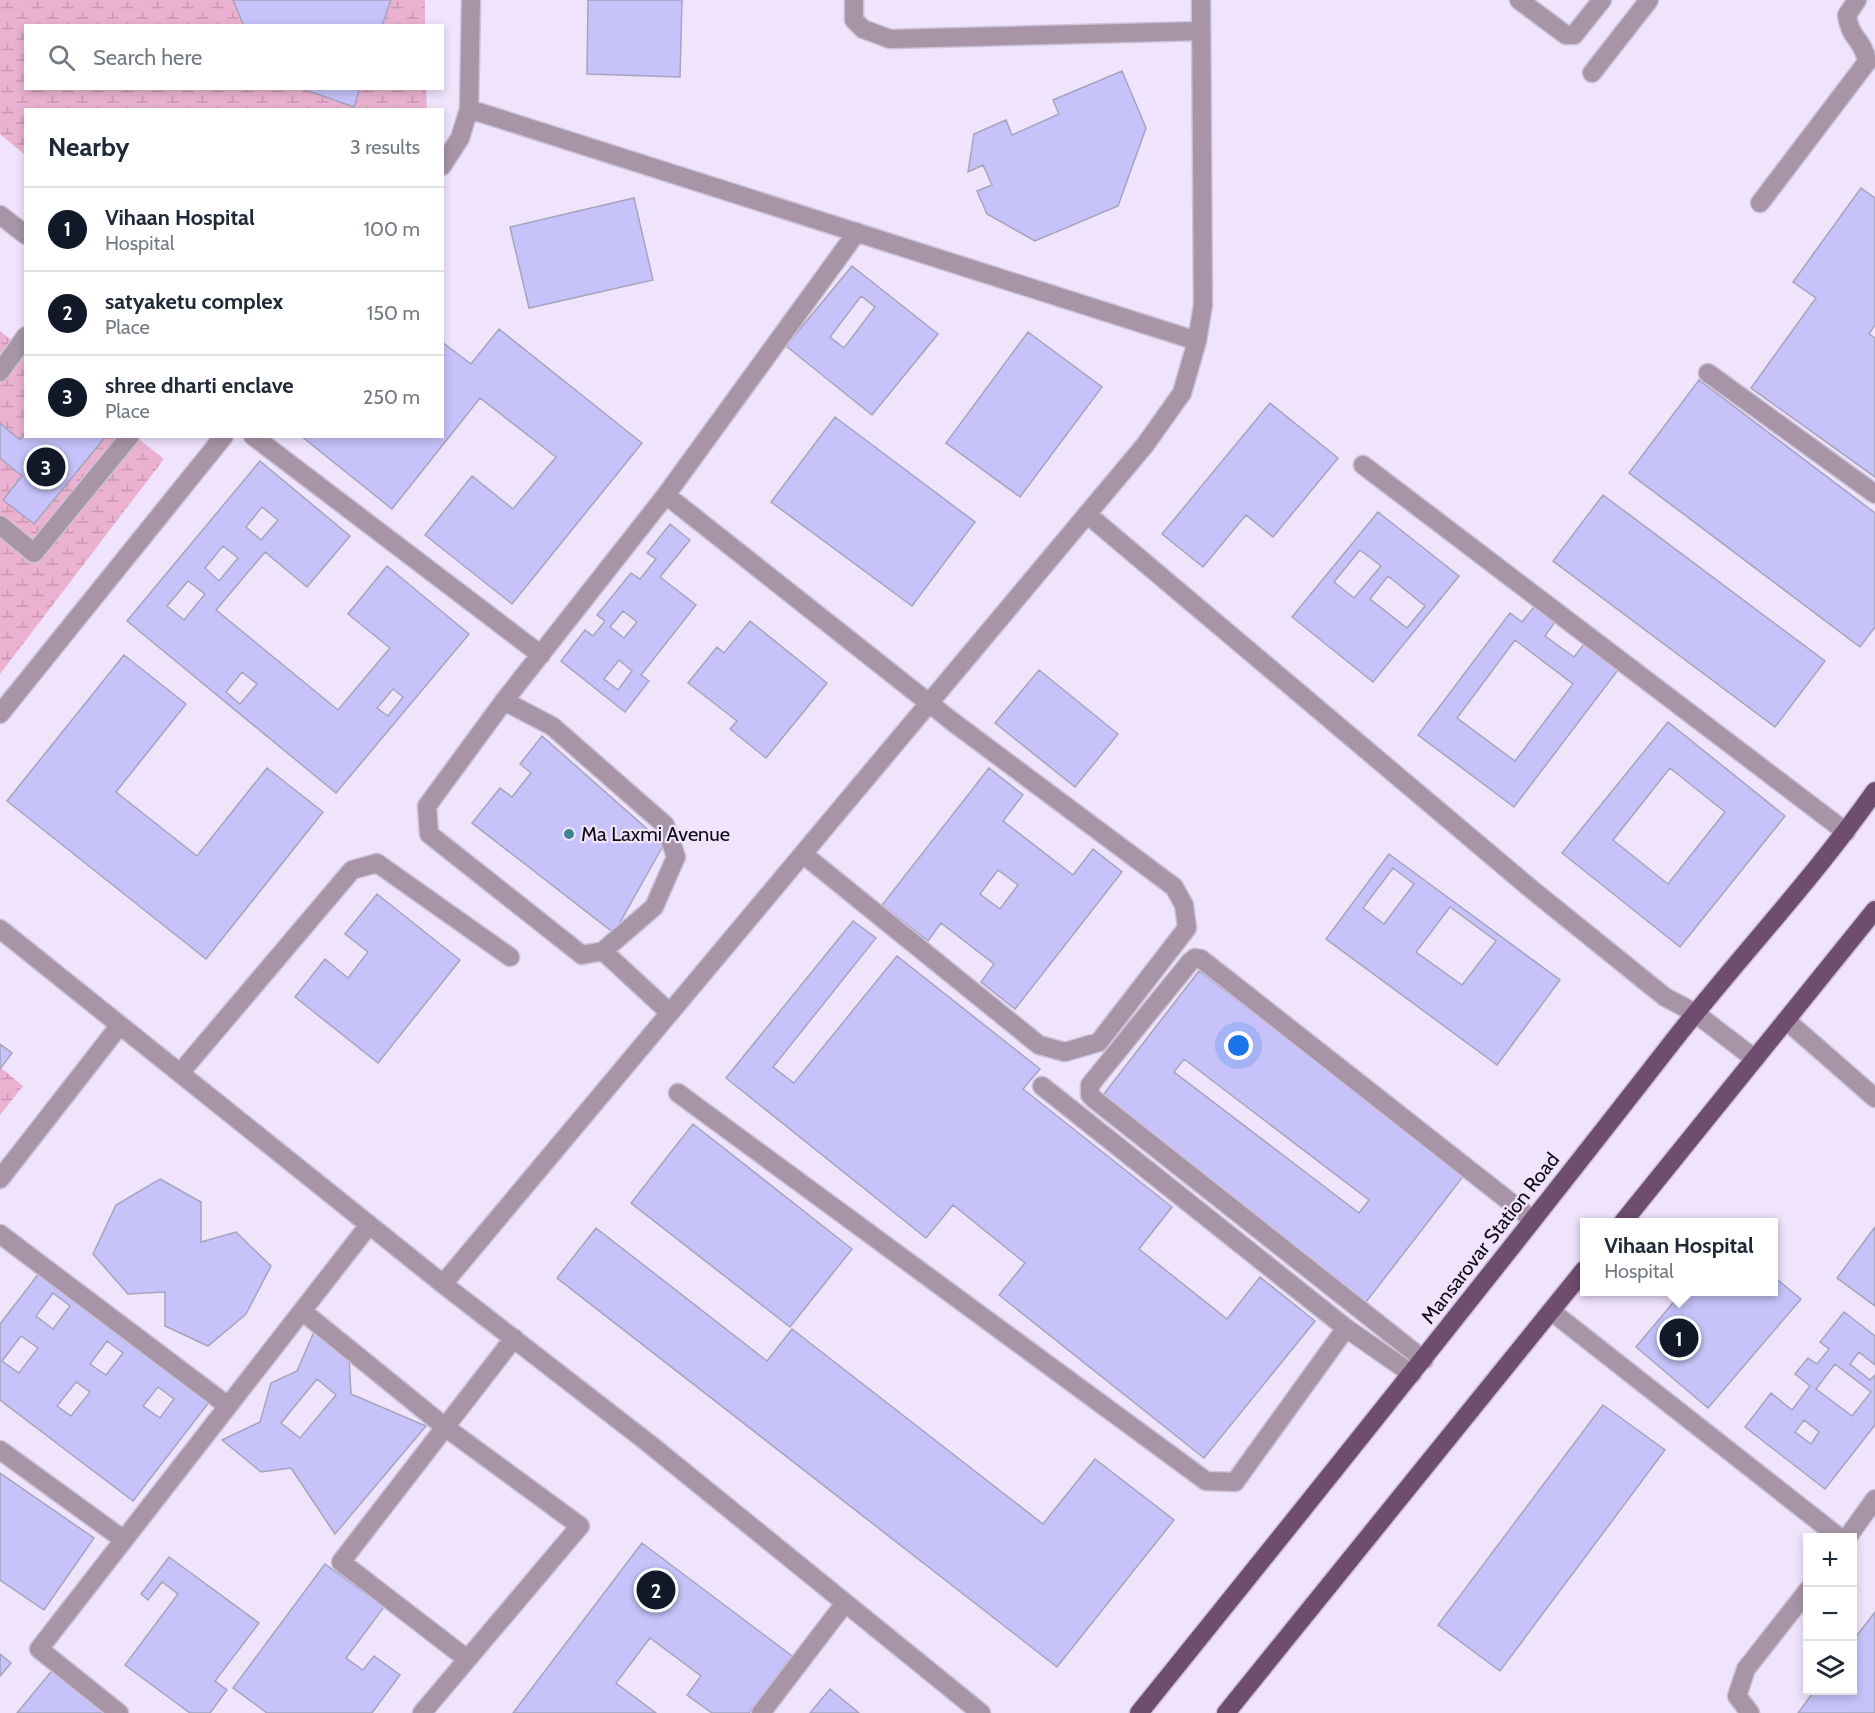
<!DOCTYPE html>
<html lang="en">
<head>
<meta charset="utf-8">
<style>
  :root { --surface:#fff; --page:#f2f2f3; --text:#1f2937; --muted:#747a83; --line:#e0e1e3; --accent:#111827 }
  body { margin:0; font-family:Cabin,sans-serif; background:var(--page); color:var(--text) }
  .controls { position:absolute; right:18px; bottom:18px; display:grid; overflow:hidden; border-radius:0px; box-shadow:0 3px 9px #0003 }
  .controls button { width:54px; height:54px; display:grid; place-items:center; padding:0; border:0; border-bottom:2px solid var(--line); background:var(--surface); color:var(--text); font:30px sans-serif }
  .you { position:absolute; left:1239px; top:1046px; width:21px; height:21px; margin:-15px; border:4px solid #fff; border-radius:50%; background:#1a73e8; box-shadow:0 0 0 9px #1a73e833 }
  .badge { display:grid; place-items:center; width:39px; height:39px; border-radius:50%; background:var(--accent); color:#fff; font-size:20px; font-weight:700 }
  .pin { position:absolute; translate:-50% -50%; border:3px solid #fff; box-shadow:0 2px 6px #0006 }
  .popup { position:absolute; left:1580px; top:1218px; width:198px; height:78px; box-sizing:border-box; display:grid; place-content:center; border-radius:0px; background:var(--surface); filter:drop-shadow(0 2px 4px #0005); font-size:20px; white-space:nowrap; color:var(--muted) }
  .popup b { font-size:22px; color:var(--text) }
  .popup::after { content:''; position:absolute; left:50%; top:100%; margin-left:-12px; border:12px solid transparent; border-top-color:var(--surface) }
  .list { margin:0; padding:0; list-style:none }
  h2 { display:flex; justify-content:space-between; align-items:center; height:78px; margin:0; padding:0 24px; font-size:26px }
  h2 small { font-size:20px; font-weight:400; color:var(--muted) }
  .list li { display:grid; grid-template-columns:39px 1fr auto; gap:18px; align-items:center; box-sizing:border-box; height:84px; padding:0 24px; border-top:2px solid var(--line) }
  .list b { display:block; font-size:22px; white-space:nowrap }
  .list p { margin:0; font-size:20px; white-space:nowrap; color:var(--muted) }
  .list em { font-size:20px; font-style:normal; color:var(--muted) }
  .icon { flex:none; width:33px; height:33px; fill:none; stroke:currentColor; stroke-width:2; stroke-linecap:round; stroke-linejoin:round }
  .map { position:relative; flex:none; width:1875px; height:1713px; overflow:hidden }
  .search { position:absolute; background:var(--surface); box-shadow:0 3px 9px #0003; left:24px; top:24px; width:420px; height:66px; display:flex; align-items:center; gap:15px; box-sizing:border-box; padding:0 21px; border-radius:0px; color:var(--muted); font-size:22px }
  .panel { position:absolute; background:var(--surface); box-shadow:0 3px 9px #0003; left:24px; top:108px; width:420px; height:330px; border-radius:0px }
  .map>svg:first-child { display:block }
  .wetland { fill:url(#wetland-marsh) }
  .building { fill:#c7c2fa; stroke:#a5a4bd; stroke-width:1.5; fill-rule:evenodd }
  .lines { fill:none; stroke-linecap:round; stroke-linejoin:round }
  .minor-casing { stroke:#ccc1d8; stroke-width:21 }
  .major-casing { stroke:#ccc1d8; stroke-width:21 }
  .minor { stroke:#a794a6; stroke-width:18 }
  .major { stroke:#6e4d6e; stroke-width:18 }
  .poi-dot { fill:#408592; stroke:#f0e4fd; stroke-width:2 }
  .labels { text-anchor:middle; stroke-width:4.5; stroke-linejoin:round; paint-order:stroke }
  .poi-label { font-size:20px; fill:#0f0b13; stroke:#f0e4fd; text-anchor:start }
  .street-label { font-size:20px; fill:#0f0b13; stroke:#f0e4fd }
</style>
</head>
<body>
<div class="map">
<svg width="1875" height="1713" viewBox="0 0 1875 1713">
  <defs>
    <pattern id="wetland-marsh" width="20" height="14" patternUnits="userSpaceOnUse" patternTransform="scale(1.5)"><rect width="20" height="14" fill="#eab2d0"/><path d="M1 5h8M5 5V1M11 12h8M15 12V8" fill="none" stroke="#c898b2"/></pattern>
  </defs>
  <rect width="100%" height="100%" fill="#f0e4fd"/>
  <path class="wetland" d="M 0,0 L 425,0 L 425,25 L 26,26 L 26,88 L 426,89 L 427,109 L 26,110 L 25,155 L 0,134 Z
    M 0,331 L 25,351 L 26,436 L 136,437 L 164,459 L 0,674 Z
    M 0,1067 L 23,1086 L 0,1115 Z"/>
  <path class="building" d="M 233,0 L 391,0 L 382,26 L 244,26 Z
    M 588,0 L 682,0 L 680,77 L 587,74 Z
    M 1122,71 L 1146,128 L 1118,206 L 1035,241 L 987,214 L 977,191 L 992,185 L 983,165 L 968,172 L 974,134 L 1006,120 L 1012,135 L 1059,114 L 1053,100 Z
    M 300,88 L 360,88 L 354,107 Z
    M 1861,188 L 1875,198 L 1875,325 L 1869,334 L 1875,338 L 1875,477 L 1751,388 L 1816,298 L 1793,282 Z
    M 634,198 L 653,280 L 529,308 L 510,227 Z
    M 852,266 L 938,334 L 872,415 L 786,346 ZM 861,296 L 875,307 L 844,348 L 830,337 Z
    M 499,329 L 642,443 L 512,604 L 425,535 L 472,476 L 513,509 L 556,457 L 480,398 L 392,509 L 301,436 L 442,436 L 442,342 L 471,364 Z
    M 1028,332 L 1102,387 L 1020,497 L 946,443 Z
    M 1699,380 L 1875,513 L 1875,627 L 1860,647 L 1629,473 Z
    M 1270,403 L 1338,458 L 1273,537 L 1246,515 L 1203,567 L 1162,534 Z
    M 835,417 L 975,522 L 912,606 L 771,502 Z
    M 0,423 L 20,440 L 26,433 L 26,436 L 106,436 L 34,524 L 3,500 L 22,476 L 0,458 Z
    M 260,461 L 350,536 L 307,587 L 265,552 L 216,610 L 338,710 L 390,648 L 348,614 L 387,566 L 469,634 L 336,793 L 127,621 ZM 262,507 L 278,520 L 261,540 L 246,527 ZM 223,546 L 238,558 L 219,581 L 205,568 ZM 188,581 L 205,594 L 184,620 L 167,606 ZM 242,672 L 257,684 L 240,704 L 226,692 ZM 393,689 L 403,697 L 388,716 L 377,708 Z
    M 1603,495 L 1825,661 L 1775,727 L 1553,561 Z
    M 1378,512 L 1459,576 L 1373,682 L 1292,617 ZM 1360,550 L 1381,566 L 1354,598 L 1334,582 ZM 1388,576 L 1425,606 L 1407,628 L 1370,599 Z
    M 670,524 L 690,540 L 660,577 L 696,605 L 641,675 L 649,681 L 625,712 L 561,661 L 585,630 L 593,636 L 605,621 L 597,615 L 631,573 L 640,579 L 656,559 L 647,553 ZM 623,611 L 637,622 L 624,638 L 610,627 ZM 619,660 L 632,671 L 618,690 L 604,679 Z
    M 1534,607 L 1555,622 L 1545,636 L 1574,657 L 1584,644 L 1618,670 L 1514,807 L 1418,735 L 1510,613 L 1522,622 ZM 1515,640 L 1573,684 L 1515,761 L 1457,718 Z
    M 750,621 L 827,683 L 766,758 L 730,729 L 737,721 L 688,683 L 717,647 L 724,653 Z
    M 124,655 L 186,704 L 116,792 L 197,856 L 267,768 L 323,812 L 206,959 L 7,801 Z
    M 1039,670 L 1118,734 L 1075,787 L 995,723 Z
    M 1668,722 L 1785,816 L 1680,947 L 1562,853 ZM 1670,768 L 1725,812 L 1668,884 L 1613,840 Z
    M 542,736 L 664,844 L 614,933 L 472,823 L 500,788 L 512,797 L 531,773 L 520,764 Z
    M 989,768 L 1023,795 L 1003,821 L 1073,875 L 1093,849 L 1122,872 L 1015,1009 L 981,982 L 994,964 L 941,923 L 928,941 L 882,905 ZM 998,870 L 1018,885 L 1000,909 L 980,894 Z
    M 1389,854 L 1560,980 L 1497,1065 L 1326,939 ZM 1393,868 L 1414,884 L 1384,924 L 1363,908 ZM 1450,907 L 1496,941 L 1462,985 L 1416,952 Z
    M 377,894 L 460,960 L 378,1063 L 295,997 L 325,959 L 348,978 L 368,952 L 345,934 Z
    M 853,921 L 876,938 L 773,1067 L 794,1083 L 897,956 L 1040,1069 L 1023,1089 L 1172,1207 L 1139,1249 L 1227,1319 L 1260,1277 L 1315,1321 L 1204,1458 L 999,1295 L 1025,1263 L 953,1205 L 926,1238 L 726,1078 Z
    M 1199,971 L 1465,1174 L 1366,1302 L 1100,1099 ZM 1184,1059 L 1369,1200 L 1359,1213 L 1174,1072 Z
    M 0,1044 L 12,1053 L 0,1069 Z
    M 693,1124 L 852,1249 L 790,1327 L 631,1203 Z
    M 160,1179 L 201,1202 L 201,1242 L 236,1232 L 271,1266 L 246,1314 L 208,1346 L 165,1326 L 165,1292 L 128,1294 L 93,1254 L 116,1205 Z
    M 1875,1227 L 1875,1306 L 1837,1278 Z
    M 596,1228 L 767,1361 L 792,1329 L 1043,1524 L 1095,1459 L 1174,1520 L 1057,1667 L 557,1278 Z
    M 40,1272 L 210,1401 L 133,1501 L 0,1400 L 0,1324 ZM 53,1293 L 70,1306 L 53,1329 L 36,1316 ZM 21,1336 L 38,1348 L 19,1373 L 2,1361 ZM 107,1341 L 123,1353 L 106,1375 L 90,1364 ZM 76,1382 L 90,1392 L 71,1416 L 57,1406 ZM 158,1387 L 174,1399 L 160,1418 L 143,1406 Z
    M 1774,1277 L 1801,1299 L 1708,1408 L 1636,1347 L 1682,1292 L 1774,1292 Z
    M 1844,1312 L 1875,1336 L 1875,1365 L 1859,1352 L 1850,1364 L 1870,1380 L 1875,1375 L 1875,1425 L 1825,1489 L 1745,1427 L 1771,1393 L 1792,1410 L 1810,1386 L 1795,1374 L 1808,1358 L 1817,1364 L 1829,1349 L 1820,1342 ZM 1835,1364 L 1871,1392 L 1852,1416 L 1816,1389 ZM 1804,1420 L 1819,1432 L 1811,1444 L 1795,1432 Z
    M 314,1332 L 349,1358 L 351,1394 L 426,1426 L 335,1534 L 291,1468 L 261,1472 L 222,1440 L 260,1422 L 271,1383 L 297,1371 ZM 317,1379 L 336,1395 L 300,1438 L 281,1423 Z
    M 1603,1405 L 1665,1450 L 1500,1671 L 1438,1625 Z
    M 0,1473 L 94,1538 L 44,1610 L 0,1580 Z
    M 642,1543 L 792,1656 L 749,1713 L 712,1713 L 687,1695 L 701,1676 L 650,1638 L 616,1683 L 656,1713 L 513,1713 Z
    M 169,1557 L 259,1623 L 215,1681 L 227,1690 L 210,1713 L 190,1713 L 125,1665 L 178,1594 L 162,1582 L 148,1600 L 141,1594 Z
    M 325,1564 L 384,1607 L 346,1658 L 363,1670 L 374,1656 L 400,1675 L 372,1713 L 267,1713 L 233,1688 Z
    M 1875,1612 L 1875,1713 L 1798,1713 L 1815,1690 L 1852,1690 L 1852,1642 Z
    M 0,1654 L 11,1663 L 0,1676 Z
    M 55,1667 L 113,1713 L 17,1713 Z
    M 830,1689 L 859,1713 L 810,1713 Z"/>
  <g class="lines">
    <defs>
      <path id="minor" d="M 854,0 L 854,20 L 863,29 L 890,39 L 1201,31
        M 1519,0 L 1566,35 L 1574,35 L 1602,0
        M 1592,73 L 1649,0
        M 469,109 L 1197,341
        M 442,166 L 460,138 L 469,109 L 471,0
        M 1760,203 L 1867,62 C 1863,38 1850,40 1847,15 L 1857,0
        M 0,215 L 26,235
        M 0,372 L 26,336
        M 1708,373 L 1875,494
        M 253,436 L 541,655
        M 1363,465 L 1846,832
        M 666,495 L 953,722 L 1174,887 L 1184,905 L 1187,928 L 1099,1042 L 1065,1052 L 1039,1045 L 803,854
        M 1087,514 L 1530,888 L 1665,997 L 1695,1013 L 1755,1059
        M 0,525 L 34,553 L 130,436
        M 504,701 L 666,495 L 857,232
        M 0,714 L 224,436
        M 0,929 L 443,1284 L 647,1442 L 981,1713
        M 603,951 L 582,955 L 429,834 L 427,806 L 504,701 L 552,726 L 665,825 L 676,857 L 654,907 L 603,951 L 670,1013
        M 1787,1021 L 1875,1098
        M 180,1073 L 352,870 L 377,863 L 510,957
        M 1042,1086 L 1346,1328 L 1412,1374
        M 678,1093 L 1206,1481 L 1235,1482 L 1346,1328
        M 0,1179 L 120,1025
        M 0,1234 L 228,1406
        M 443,1284 L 1145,445 L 1182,393 L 1197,341 L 1203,305 L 1201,0
        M 302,1311 L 445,1427 L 580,1526 L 422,1713
        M 1551,1311 L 1840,1538
        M 1424,1360 L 1094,1099 L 1090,1095 L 1090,1085 L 1190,962 L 1195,958 L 1201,959 L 1533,1220
        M 0,1450 L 124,1540
        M 1847,1538 L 1875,1499
        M 467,1659 L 341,1562 L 514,1338
        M 119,1713 L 39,1649 L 369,1225
        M 761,1713 L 845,1603
        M 1750,1713 L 1737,1696 L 1746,1669 L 1808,1590"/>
      <path id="major" d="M 1623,1222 L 1875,910
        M 1139,1713 C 1319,1490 1498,1266 1674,1040 C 1740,956 1814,878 1875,791
        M 1226,1713 L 1584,1270"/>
    </defs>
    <use href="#minor" class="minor-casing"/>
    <use href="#major" class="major-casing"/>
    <use href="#minor" class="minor"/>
    <use href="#major" class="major"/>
  </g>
  <circle class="poi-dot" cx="569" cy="834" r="6"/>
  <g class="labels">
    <g class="poi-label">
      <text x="581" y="841">Ma Laxmi Avenue</text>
    </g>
    <g class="street-label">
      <text transform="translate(1490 1238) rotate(-52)" y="7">Mansarovar Station Road</text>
    </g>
  </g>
</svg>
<div class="controls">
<button>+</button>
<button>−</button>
<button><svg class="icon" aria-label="layers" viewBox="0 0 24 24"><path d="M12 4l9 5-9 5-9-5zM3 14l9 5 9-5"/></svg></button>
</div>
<div class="you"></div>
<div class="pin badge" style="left:1679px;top:1338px">1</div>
<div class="popup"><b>Vihaan Hospital</b>Hospital</div>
<div class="pin badge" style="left:656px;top:1590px">2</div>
<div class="pin badge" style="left:46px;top:467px">3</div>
<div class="search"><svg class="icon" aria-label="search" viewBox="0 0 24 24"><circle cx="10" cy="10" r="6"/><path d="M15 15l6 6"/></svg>Search here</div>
<section class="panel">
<h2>Nearby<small>3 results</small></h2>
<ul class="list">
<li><span class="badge">1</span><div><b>Vihaan Hospital</b><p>Hospital</p></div><em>100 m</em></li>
<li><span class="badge">2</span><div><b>satyaketu complex</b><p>Place</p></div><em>150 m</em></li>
<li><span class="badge">3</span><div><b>shree dharti enclave</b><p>Place</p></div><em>250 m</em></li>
</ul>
</section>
</div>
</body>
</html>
